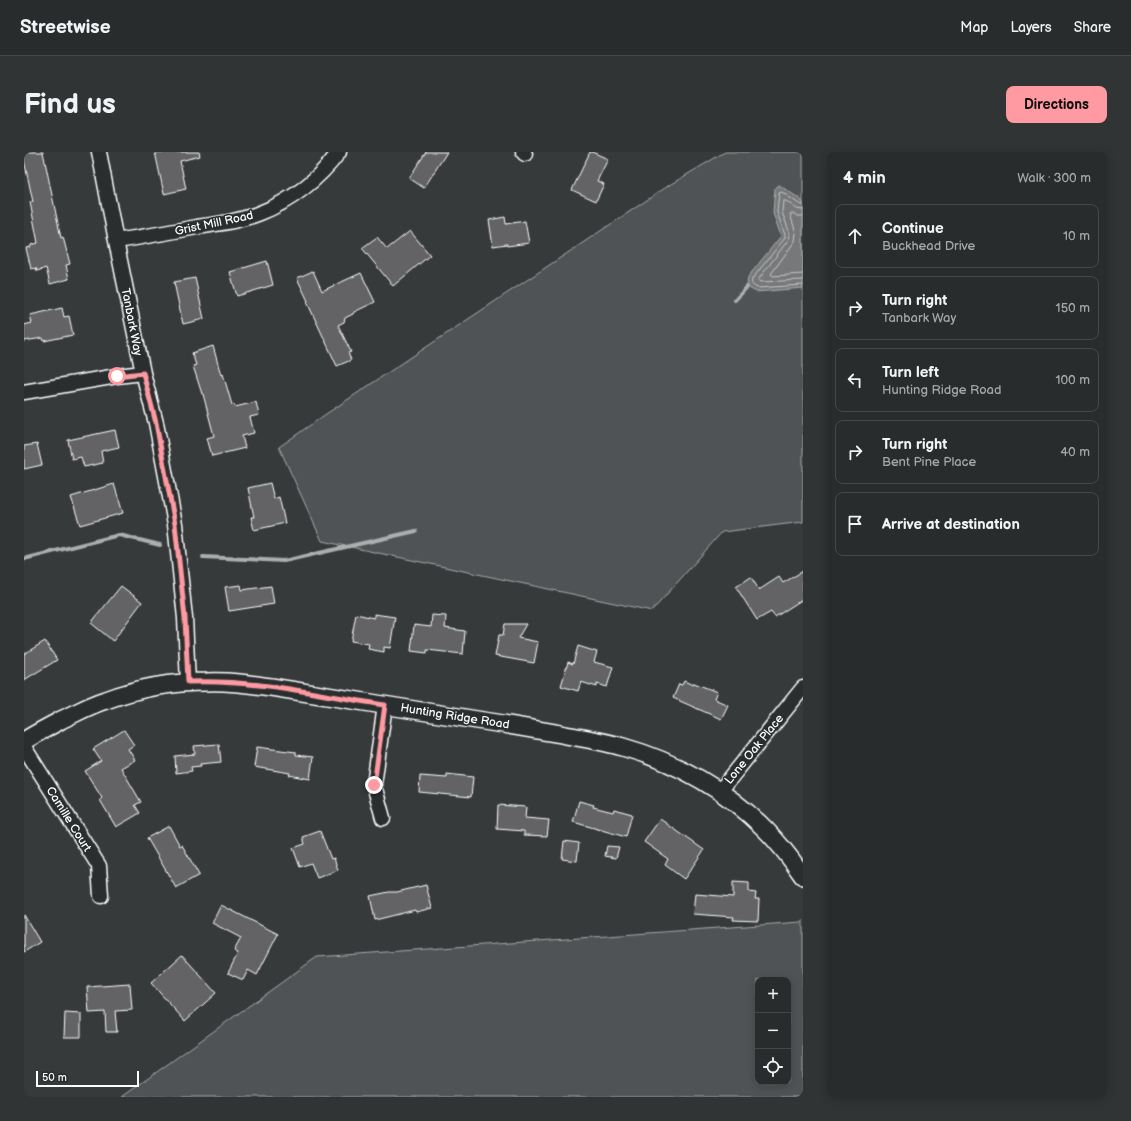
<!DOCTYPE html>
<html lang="en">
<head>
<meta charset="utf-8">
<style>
  :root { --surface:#292c2c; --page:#313434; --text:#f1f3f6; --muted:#a5a7a9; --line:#454848; --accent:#ff9aa2 }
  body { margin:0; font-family:"Balsamiq Sans",sans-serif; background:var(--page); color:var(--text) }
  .controls { position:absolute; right:12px; bottom:12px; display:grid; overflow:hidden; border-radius:8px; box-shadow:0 2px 10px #0003 }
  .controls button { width:36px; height:36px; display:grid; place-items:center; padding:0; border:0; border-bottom:1px solid var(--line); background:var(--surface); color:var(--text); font:20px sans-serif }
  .scale { position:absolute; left:12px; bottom:10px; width:103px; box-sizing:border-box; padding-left:4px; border:2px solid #fff; border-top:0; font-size:11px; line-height:14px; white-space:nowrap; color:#fff; -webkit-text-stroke:3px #2a2d2e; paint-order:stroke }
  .stop { position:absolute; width:12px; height:12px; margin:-9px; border:3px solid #ff9aa2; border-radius:50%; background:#fff }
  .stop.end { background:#ff9aa2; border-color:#fff; box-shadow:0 1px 4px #0008 }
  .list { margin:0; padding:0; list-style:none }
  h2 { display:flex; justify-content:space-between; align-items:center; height:52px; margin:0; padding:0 16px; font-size:17px }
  h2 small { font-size:13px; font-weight:400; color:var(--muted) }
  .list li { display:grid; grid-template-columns:26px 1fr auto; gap:12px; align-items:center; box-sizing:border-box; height:64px; margin:0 8px 8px; padding:0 8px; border:1px solid var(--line); border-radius:8px }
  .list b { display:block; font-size:15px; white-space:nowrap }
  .list p { margin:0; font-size:13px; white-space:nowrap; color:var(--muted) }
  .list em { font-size:13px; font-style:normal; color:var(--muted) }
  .icon { flex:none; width:22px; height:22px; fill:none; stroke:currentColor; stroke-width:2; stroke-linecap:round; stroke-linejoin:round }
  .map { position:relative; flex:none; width:779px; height:945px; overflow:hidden; border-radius:8px }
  header { display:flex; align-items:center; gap:24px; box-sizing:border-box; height:56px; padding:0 20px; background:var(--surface); border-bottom:1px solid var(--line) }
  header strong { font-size:19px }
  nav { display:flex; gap:22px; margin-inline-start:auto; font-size:14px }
  .intro { display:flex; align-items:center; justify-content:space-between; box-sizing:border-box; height:96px; padding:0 24px }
  h1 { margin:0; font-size:28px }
  .button { padding:10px 18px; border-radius:8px; background:var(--accent); color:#111; font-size:14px; font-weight:700 }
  main { display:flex; gap:24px; padding:0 24px }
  aside { flex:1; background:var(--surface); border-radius:8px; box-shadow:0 2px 10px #0003 }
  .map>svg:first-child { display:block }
  .green { fill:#505354; stroke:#a8a9aa; fill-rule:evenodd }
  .water { fill:#767879; stroke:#adaeaf }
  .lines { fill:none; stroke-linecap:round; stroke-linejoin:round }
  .shore { stroke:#c8c9c9; stroke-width:1 }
  .stream { stroke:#adaeaf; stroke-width:4 }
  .building { fill:#636465; stroke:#fff }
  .minor-casing { stroke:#fff; stroke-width:17 }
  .tertiary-casing { stroke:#fff; stroke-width:20 }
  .minor { stroke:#2a2d2e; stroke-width:14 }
  .tertiary { stroke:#2a2d2e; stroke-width:17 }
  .route { stroke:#ff9aa2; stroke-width:5 }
  .labels { text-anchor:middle; stroke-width:3; stroke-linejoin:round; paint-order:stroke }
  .street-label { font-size:12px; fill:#fff; stroke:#2a2d2e }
</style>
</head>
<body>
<header>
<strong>Streetwise</strong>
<nav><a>Map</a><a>Layers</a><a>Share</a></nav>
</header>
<div class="intro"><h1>Find us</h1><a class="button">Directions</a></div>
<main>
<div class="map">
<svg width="779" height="945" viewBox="0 0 779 945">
  <rect width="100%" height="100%" fill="#373a3b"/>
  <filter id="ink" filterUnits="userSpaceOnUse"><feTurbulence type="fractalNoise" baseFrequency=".025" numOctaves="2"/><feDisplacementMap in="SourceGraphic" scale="8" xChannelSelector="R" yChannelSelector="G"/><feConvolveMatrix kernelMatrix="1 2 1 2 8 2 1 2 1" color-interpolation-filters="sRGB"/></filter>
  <g filter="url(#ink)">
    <path class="green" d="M 701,0 L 779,0 L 779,370 L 698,380 L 628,459 L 298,389 L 255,295 L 302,262 L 647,32 Z
      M 779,768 L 779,945 L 98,945 L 293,805 L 777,770 ZM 734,828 L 764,828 L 764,930 L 734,930 Z"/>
    <path class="water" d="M 755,33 L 776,47 L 779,51 L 779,136 L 732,140 L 723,135 L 724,125 L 757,84 L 749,61 L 751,36 Z"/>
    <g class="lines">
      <path class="shore" d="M 779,53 L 775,52 L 758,40 L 755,41 L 753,60 L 761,83 L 761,86 L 728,127 C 727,132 728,134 734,136 L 779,133
        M 779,58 L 773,57 L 762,49 L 759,49 L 758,60 L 766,82 L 765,87 L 734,128 L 736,130 L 779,128
        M 779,64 L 774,64 L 768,61 L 766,62 L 772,81 L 771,89 L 747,122 L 749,124 L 779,122"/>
      <path class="stream" d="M 711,148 L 723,135
        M 179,405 L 260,409 L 392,379
        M 0,407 L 95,383 L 136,393"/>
    </g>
    <path class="building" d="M 0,0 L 19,0 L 37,86 L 39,85 L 46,112 L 42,113 L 45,127 L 26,132 L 22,116 L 13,119 L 12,116 L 7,117 L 2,96 L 7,95 L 7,93 L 14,91 L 6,50 L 9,50 L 0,8 Z
      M 131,0 L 175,0 L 176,4 L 156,9 L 162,37 L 140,42 Z
      M 402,0 L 423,0 L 400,36 L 385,26 Z
      M 566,0 L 568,0 L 584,7 L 573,29 L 580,32 L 572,49 L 548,38 Z
      M 481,65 L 482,72 L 501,69 L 505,91 L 483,94 L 483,92 L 469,94 L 465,68 Z
      M 386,79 L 406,103 L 369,134 L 338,96 L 353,85 L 363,97 Z
      M 243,109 L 249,133 L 213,144 L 206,120 Z
      M 289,119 L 298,139 L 337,121 L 351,150 L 330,160 L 329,162 L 321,166 L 320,170 L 314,173 L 327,200 L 324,201 L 327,208 L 313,214 L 283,150 L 284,149 L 273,126 Z
      M 171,126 L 180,167 L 159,172 L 150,130 Z
      M 38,156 L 40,165 L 45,164 L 49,183 L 20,189 L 19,186 L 0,189 L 0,173 L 8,171 L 6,163 Z
      M 189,194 L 197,223 L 199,222 L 208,253 L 210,252 L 211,255 L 232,250 L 235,263 L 226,265 L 230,281 L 218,284 L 221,296 L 188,304 L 183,286 L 190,284 L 179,242 L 178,242 L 169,214 L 172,213 L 168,201 Z
      M 91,278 L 95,295 L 77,299 L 79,311 L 60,315 L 57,305 L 48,307 L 44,288 Z
      M 13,292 L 18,313 L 0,317 L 0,294 Z
      M 246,331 L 250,347 L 255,345 L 261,371 L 230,378 L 227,365 L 230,365 L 224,336 Z
      M 90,332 L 99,361 L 56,373 L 47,345 Z
      M 779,419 L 779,447 L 751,465 L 747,460 L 733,468 L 712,435 L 727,425 L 735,438 L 755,425 L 759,431 Z
      M 217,433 L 218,438 L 247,434 L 250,452 L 205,459 L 201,435 Z
      M 97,434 L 118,450 L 89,489 L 67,471 Z
      M 332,462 L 350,466 L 350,462 L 371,465 L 366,496 L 360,495 L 360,500 L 344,497 L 345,492 L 327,489 Z
      M 408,463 L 422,464 L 421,476 L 441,479 L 439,502 L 403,498 L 403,501 L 387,499 L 390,473 L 407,475 Z
      M 481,472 L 502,472 L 494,486 L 514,490 L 510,511 L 471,504 L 475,483 L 479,483 Z
      M 21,489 L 33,508 L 0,528 L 0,502 Z
      M 554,494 L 573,500 L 570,510 L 589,515 L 583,535 L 573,532 L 573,535 L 557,530 L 554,539 L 537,534 L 544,510 L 549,512 Z
      M 660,529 L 669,533 L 670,531 L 693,540 L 690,547 L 704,553 L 697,567 L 649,546 L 655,532 L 658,533 Z
      M 100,578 L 110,593 L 104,597 L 111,608 L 97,616 L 117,650 L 111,653 L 116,661 L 92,675 L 76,648 L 78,646 L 61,619 L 77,609 L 69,597 Z
      M 195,592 L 197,610 L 176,612 L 177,614 L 167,615 L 168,619 L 152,621 L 151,604 L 171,602 L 170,594 Z
      M 233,595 L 272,600 L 272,603 L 289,605 L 286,627 L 265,623 L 266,621 L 230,615 Z
      M 423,622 L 449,625 L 447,645 L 395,640 L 396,624 L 423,626 Z
      M 555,649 L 570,653 L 569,655 L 589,660 L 590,657 L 608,662 L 602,685 L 549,670 Z
      M 474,653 L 502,655 L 501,666 L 525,668 L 523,684 L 500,683 L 500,679 L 473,677 Z
      M 636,667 L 680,698 L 660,727 L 641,713 L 644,707 L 620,690 Z
      M 145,674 L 156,694 L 158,693 L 175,723 L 152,736 L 123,686 Z
      M 296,679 L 307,707 L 310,706 L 314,718 L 293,726 L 287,711 L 276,715 L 269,696 L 281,692 L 279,685 Z
      M 540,689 L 555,691 L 553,709 L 538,707 Z
      M 583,694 L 595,695 L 592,706 L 581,704 Z
      M 709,730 L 725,731 L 725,740 L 732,741 L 731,747 L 735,747 L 734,769 L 709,768 L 710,765 L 669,762 L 671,742 L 709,745 Z
      M 402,733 L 408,756 L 392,760 L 391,758 L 351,768 L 346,744 L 365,740 L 373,740 Z
      M 197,753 L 254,782 L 233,823 L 224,818 L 219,828 L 204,821 L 214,801 L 210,799 L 217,786 L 188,771 Z
      M 0,763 L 16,790 L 0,800 Z
      M 158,803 L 192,841 L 161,869 L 127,831 Z
      M 106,832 L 108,858 L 91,859 L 93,880 L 82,880 L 81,860 L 65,861 L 63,835 Z
      M 41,861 L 57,862 L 57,885 L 40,885 Z"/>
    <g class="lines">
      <defs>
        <path id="minor" d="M 75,0 L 92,89 L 119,221 L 132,271 L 151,372 L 161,466 L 164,531
          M 499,0 L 501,2
          M 92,89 C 119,85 146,80 173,75 C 194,72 216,69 236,61 C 267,49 295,27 315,0
          M 0,240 L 93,224 L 119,221
          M 0,595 L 75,714 L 77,744
          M 696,639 L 779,536
          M 359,666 L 350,633 L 361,553"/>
        <path id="tertiary" d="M 0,589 C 12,581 25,575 37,568 C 52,561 66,553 82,548 C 114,536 149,530 183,530 C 205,529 226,532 247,535 C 316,546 384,557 453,568 C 481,572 509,577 537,582 C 557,586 579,589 599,595 C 652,610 702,638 741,677 C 755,691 768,708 779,724"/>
      </defs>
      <use href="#minor" class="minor-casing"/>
      <use href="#tertiary" class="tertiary-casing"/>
      <use href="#minor" class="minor"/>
      <use href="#tertiary" class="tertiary"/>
    </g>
  </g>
  <g class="lines" filter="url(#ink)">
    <path class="route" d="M 93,224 L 119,221 L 132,271 L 151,372 L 161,466 L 164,530 C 231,527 296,543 361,553 L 350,633"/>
  </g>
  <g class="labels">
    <g class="street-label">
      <text transform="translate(190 71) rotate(-12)" y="4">Grist Mill Road</text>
      <text transform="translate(108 170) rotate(79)" y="4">Tanbark Way</text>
      <text transform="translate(431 564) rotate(9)" y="4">Hunting Ridge Road</text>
      <text transform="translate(730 597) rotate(-51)" y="4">Lone Oak Place</text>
      <text transform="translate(45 667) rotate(58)" y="4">Camille Court</text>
    </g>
  </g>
</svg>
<div class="controls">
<button>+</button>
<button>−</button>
<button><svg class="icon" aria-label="locate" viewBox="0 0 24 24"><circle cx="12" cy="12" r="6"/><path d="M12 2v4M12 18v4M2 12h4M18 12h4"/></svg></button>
</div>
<div class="scale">50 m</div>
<div class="stop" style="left:93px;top:224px"></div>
<div class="stop end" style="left:350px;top:633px"></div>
</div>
<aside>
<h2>4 min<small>Walk · 300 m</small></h2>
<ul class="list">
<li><svg class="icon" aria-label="ahead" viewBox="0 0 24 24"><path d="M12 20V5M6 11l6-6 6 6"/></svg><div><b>Continue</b><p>Buckhead Drive</p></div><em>10 m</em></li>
<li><svg class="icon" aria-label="right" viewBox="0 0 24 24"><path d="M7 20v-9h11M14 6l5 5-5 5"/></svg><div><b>Turn right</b><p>Tanbark Way</p></div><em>150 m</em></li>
<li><svg class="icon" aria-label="left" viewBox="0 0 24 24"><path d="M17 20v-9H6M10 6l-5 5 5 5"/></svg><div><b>Turn left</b><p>Hunting Ridge Road</p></div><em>100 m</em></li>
<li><svg class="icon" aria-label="right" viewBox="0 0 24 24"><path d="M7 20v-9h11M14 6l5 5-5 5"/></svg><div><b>Turn right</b><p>Bent Pine Place</p></div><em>40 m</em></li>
<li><svg class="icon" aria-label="arrive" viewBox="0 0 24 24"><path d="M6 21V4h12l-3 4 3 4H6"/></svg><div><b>Arrive at destination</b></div></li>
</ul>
</aside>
</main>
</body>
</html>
